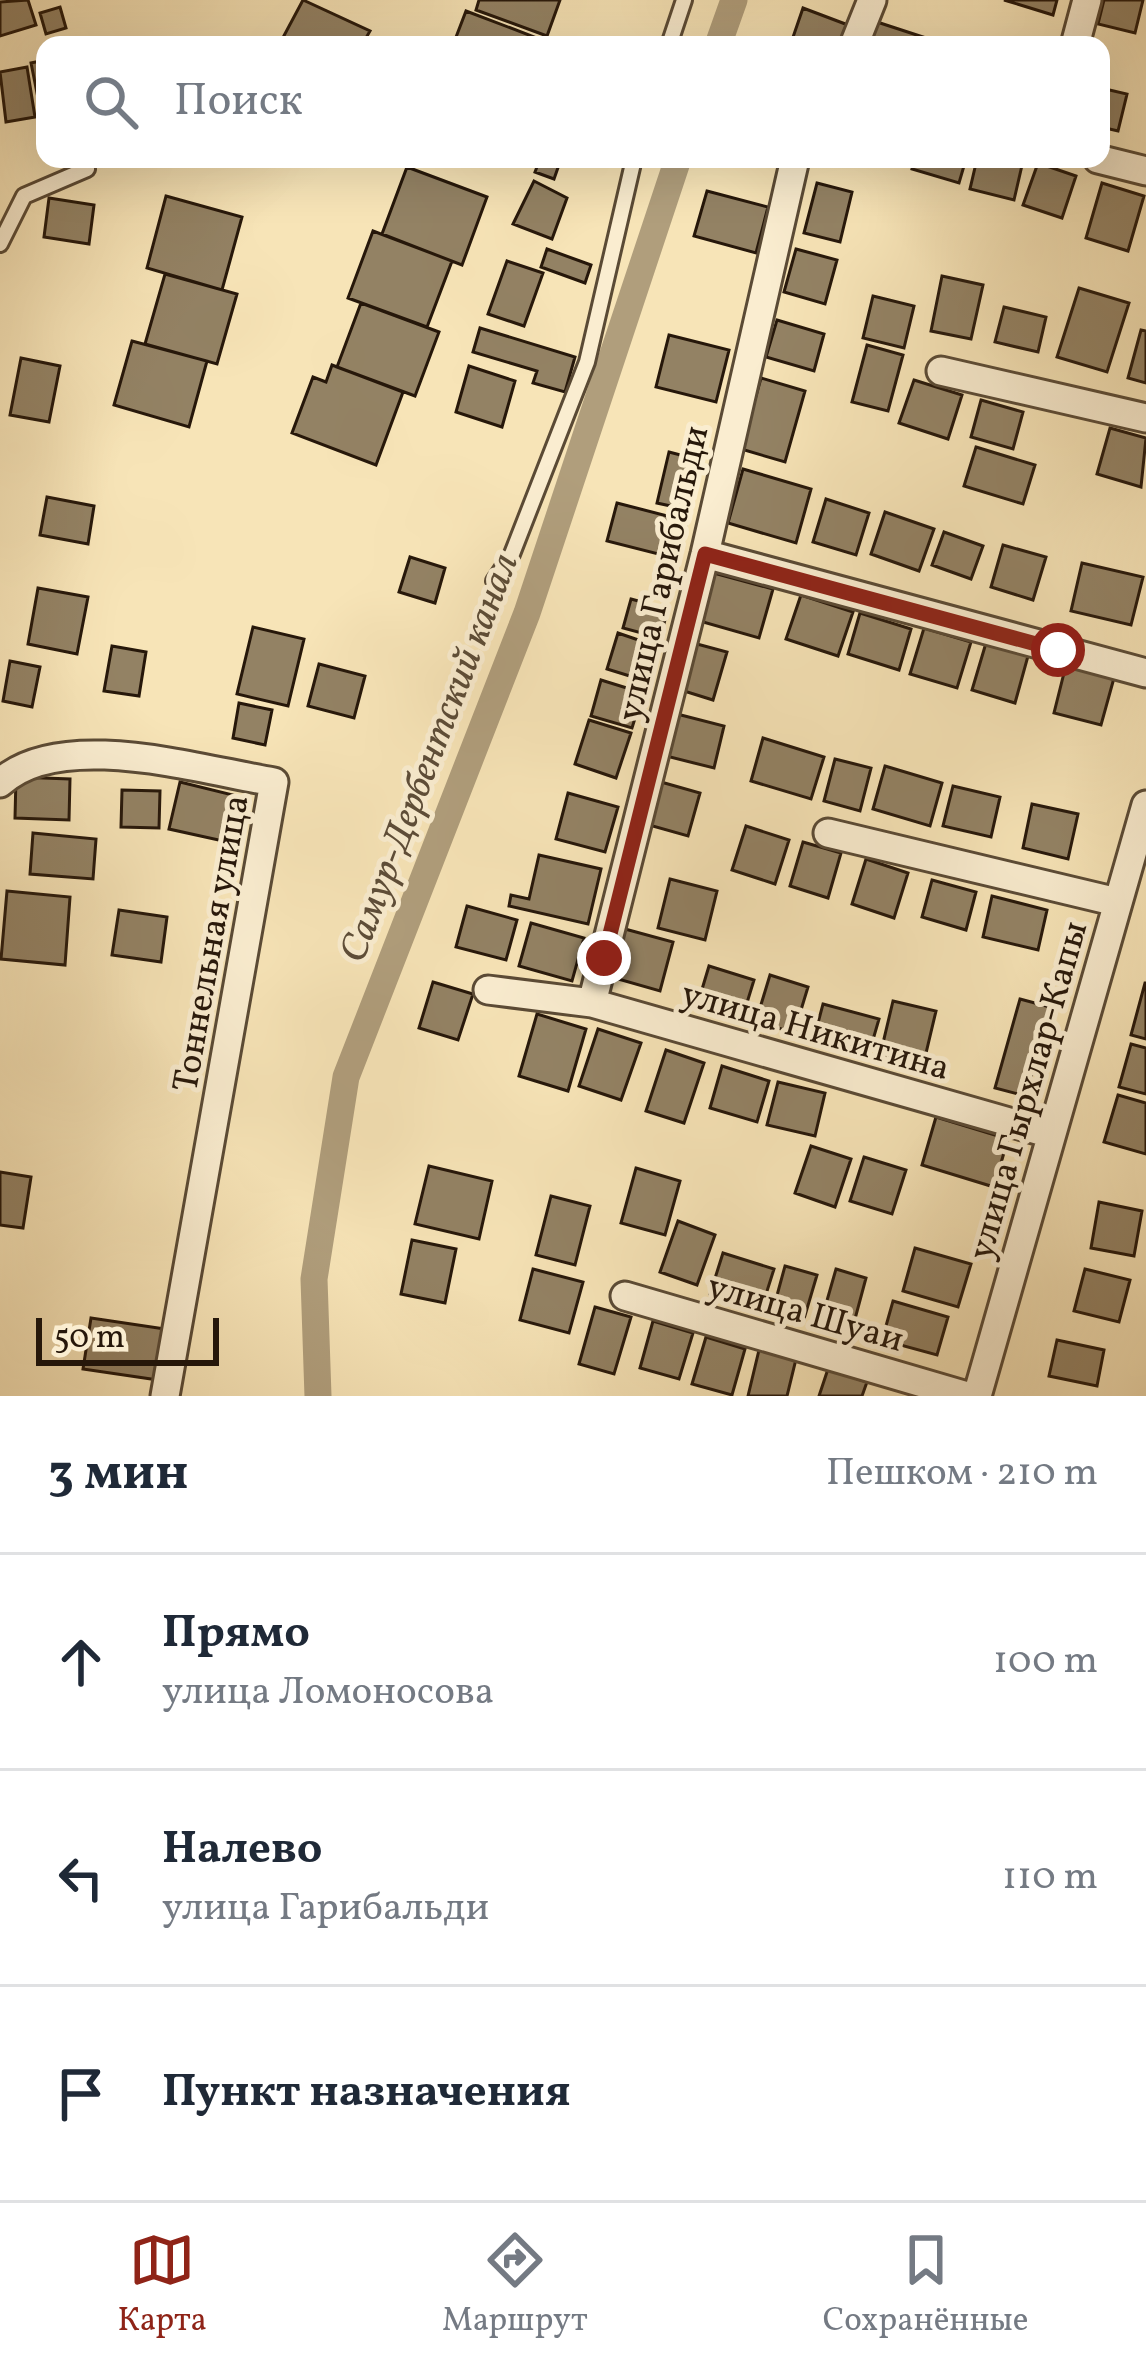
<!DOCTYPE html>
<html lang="ru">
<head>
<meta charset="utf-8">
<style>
  :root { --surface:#fff; --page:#f6f6f7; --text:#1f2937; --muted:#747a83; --line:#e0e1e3; --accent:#8f2418 }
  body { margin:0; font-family:Vollkorn,serif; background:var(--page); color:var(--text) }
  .scale { position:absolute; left:36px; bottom:30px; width:183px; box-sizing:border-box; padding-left:12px; border:6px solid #26170a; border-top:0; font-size:33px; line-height:42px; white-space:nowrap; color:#26170a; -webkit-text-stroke:9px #faedd0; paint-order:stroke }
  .stop { position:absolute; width:36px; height:36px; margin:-27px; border:9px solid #8f2418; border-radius:50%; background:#fff }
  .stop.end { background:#8f2418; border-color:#fff; box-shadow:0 3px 12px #0008 }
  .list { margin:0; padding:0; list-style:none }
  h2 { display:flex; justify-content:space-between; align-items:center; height:156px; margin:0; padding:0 48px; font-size:51px }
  h2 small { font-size:39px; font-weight:400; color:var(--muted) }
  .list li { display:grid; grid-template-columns:78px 1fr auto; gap:36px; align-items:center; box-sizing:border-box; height:216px; padding:0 48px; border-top:3px solid var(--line) }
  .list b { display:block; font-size:45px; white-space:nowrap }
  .list p { margin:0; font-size:39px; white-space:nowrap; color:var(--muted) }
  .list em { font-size:39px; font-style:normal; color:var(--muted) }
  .icon { flex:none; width:66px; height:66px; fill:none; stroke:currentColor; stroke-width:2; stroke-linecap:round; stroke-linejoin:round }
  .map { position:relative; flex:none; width:1146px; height:1396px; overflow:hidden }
  .search { position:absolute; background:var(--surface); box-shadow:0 12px 48px #0002; left:36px; right:36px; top:36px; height:132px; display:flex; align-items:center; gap:30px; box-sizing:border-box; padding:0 42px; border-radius:24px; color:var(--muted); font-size:45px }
  .sheet { height:804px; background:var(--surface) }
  nav { display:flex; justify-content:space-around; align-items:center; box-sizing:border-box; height:168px; border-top:3px solid var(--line); background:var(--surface); font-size:33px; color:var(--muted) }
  nav a { display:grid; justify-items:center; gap:6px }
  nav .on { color:var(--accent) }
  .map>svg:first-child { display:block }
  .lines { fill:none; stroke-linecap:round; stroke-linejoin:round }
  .canal { stroke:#b09e7c; stroke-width:27 }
  .building { fill:#938264; stroke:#26170a; stroke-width:3 }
  .lane-casing { stroke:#5a4a35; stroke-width:20 }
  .street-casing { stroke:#5a4a35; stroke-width:33 }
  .lane { stroke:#faedd0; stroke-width:14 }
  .street { stroke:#faedd0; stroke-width:27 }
  .route { stroke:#8f2418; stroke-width:15 }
  .labels { text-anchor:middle; stroke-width:10; stroke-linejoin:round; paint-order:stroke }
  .street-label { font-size:36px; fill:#26170a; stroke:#faedd0 }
  .water-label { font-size:39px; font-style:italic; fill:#5d4d38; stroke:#faedd0 }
</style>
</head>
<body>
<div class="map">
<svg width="1146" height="1396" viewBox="0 0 1146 1396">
  <rect width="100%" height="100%" fill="#f7e4b7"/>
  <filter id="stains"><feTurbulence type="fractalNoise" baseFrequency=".00167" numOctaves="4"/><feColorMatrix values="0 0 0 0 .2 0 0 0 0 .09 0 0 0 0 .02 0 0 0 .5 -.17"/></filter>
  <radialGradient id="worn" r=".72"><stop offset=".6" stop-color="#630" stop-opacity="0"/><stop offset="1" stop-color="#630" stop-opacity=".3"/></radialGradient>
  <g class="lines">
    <path class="canal" d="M 718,45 L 734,0
      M 318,1396 L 314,1279 L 346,1077 L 527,613 L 678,159"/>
  </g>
  <path class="building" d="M 28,0 L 36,25 L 0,36 L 0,2 Z
    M 303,0 L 370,31 L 362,45 L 279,45 Z
    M 479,0 L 560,0 L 547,36 L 476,10 Z
    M 1004,0 L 1057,0 L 1053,15 Z
    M 1104,0 L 1143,0 L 1135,33 L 1098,24 Z
    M 60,7 L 66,28 L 46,34 L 40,13 Z
    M 803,8 L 848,25 L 841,45 L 791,43 Z
    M 466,11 L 537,38 L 534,45 L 453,45 Z
    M 874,21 L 923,37 L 920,45 L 866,45 Z
    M 45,60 L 45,97 L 38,98 L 31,63 Z
    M 27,67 L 35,117 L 6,122 L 0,72 Z
    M 1101,88 L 1127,94 L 1118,131 L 1101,127 Z
    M 540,159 L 561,159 L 554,179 L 535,172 Z
    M 915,159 L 966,159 L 959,183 L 912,169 Z
    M 977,159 L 1023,161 L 1014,200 L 970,189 Z
    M 1038,163 L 1076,176 L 1062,218 L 1023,205 Z
    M 407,167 L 487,197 L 462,265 L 382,234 Z
    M 534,181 L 567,198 L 552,239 L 513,224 Z
    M 817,183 L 852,192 L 840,242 L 804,233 Z
    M 1102,183 L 1144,196 L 1128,251 L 1086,238 Z
    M 707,191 L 768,207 L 756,253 L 694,236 Z
    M 166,196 L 242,217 L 222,290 L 147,268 Z
    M 49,198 L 94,205 L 89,244 L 44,237 Z
    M 373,231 L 452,261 L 427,327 L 348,298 Z
    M 547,249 L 591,265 L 585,283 L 541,267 Z
    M 796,249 L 837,260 L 825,304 L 784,292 Z
    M 507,261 L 543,273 L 524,326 L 488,314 Z
    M 165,274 L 237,294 L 217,364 L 145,344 Z
    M 942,276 L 983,285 L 971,339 L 931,331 Z
    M 1079,288 L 1129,303 L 1107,372 L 1057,357 Z
    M 873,296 L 914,306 L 904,348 L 863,338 Z
    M 361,303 L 439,332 L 415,396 L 337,367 Z
    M 1004,307 L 1046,317 L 1038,352 L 995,342 Z
    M 777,320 L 824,334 L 814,371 L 766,357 Z
    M 480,328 L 575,357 L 565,392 L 533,383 L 537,371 L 473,352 Z
    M 1141,330 L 1146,331 L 1146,383 L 1128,378 Z
    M 669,335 L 729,350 L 716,402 L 656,387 Z
    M 132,341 L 207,361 L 189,427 L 114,405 Z
    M 867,345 L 903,355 L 888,411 L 852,402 Z
    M 21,358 L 60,366 L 49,422 L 10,415 Z
    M 332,365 L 403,392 L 376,465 L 292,433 L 313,377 L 326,382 Z
    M 469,366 L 515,381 L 502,427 L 456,412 Z
    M 761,378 L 805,391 L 785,462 L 741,449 Z
    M 914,380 L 962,395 L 948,439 L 899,423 Z
    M 981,400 L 1023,412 L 1013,449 L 971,437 Z
    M 1110,428 L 1146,438 L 1141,487 L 1097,474 Z
    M 976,447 L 1035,465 L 1023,504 L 964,486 Z
    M 669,452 L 700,460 L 689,510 L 657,503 Z
    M 743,469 L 811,489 L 796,543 L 728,523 Z
    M 47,497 L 94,506 L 88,544 L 40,535 Z
    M 826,499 L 869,513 L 856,555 L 813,542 Z
    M 617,503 L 687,521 L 678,559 L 607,541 Z
    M 885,512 L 934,529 L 919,571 L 871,554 Z
    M 944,532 L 983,546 L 971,579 L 932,565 Z
    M 1003,545 L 1046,557 L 1033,600 L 991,587 Z
    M 410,557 L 445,568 L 435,603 L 399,592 Z
    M 1082,563 L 1143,577 L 1131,625 L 1071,611 Z
    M 710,572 L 773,589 L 759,638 L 696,620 Z
    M 38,588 L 88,597 L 77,654 L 28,644 Z
    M 801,595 L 853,612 L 838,656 L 786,639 Z
    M 631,599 L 668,609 L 660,638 L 623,628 Z
    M 860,613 L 911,629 L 899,670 L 848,654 Z
    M 253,627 L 304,639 L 288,706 L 237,694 Z
    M 924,628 L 971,642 L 957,688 L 910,674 Z
    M 618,633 L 656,646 L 646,681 L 607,669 Z
    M 986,643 L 1028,656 L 1015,703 L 972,690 Z
    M 697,644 L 727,652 L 713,700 L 684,691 Z
    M 112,646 L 146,652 L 139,696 L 104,691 Z
    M 10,661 L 40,667 L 32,707 L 3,701 Z
    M 319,664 L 365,676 L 354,718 L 308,706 Z
    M 1066,665 L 1114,678 L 1101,725 L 1054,713 Z
    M 601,680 L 643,693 L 632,728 L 591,716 Z
    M 239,703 L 272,710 L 265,745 L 233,738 Z
    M 677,714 L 724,726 L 714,768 L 666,756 Z
    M 589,720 L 631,733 L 616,778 L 575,764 Z
    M 763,738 L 824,757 L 811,799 L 751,781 Z
    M 835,759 L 871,768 L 860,811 L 824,801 Z
    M 885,766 L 942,783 L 930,826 L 873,809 Z
    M 16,777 L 70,779 L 69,820 L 15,818 Z
    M 180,782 L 233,795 L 223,841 L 169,829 Z
    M 661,782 L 700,793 L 688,836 L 649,825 Z
    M 953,786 L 1000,797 L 991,837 L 943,826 Z
    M 122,790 L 160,791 L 159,828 L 121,827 Z
    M 568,793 L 618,807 L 605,852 L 556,839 Z
    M 1032,804 L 1078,814 L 1068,859 L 1023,848 Z
    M 746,826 L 789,840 L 775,884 L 732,870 Z
    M 33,833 L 96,839 L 93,879 L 30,874 Z
    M 803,842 L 841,853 L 828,898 L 790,886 Z
    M 539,855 L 601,869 L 588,924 L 509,906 L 511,895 L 529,899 Z
    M 866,859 L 908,873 L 894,918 L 852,904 Z
    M 670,879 L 717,891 L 705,940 L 658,928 Z
    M 932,880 L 976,892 L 966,930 L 922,917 Z
    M 7,891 L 70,897 L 65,965 L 1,959 Z
    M 992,896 L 1047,910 L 1038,950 L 983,937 Z
    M 467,906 L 517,920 L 506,960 L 456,947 Z
    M 119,910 L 167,917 L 161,962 L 112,955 Z
    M 531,923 L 584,938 L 572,981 L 519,966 Z
    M 625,929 L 673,942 L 660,991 L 611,977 Z
    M 709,966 L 754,980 L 742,1019 L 697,1006 Z
    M 770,975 L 808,987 L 794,1033 L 756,1021 Z
    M 433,982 L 473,994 L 458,1040 L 419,1028 Z
    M 1145,983 L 1146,983 L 1146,1039 L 1131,1035 Z
    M 1020,999 L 1050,1007 L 1026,1096 L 995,1088 Z
    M 893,1001 L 936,1011 L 922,1070 L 879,1060 Z
    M 823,1004 L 879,1019 L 868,1057 L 813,1042 Z
    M 537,1014 L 586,1029 L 568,1091 L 519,1076 Z
    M 598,1029 L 641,1043 L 621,1100 L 579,1086 Z
    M 1131,1044 L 1146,1048 L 1146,1094 L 1119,1087 Z
    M 666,1050 L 704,1063 L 684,1123 L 646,1111 Z
    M 722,1066 L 769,1081 L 757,1122 L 710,1108 Z
    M 778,1082 L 825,1093 L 815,1136 L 767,1125 Z
    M 1118,1095 L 1146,1103 L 1146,1154 L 1104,1142 Z
    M 936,1117 L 1008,1139 L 994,1187 L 922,1165 Z
    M 811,1146 L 851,1159 L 835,1207 L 795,1193 Z
    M 864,1157 L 906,1170 L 892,1214 L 850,1201 Z
    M 429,1166 L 492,1181 L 479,1239 L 415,1224 Z
    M 636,1168 L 680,1181 L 665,1235 L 621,1223 Z
    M 0,1172 L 31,1177 L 23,1228 L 0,1225 Z
    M 551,1196 L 590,1206 L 575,1265 L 536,1255 Z
    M 1099,1202 L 1142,1211 L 1134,1256 L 1091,1248 Z
    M 678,1221 L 715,1235 L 697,1285 L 660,1272 Z
    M 412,1240 L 456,1249 L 445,1303 L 401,1294 Z
    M 915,1248 L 971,1264 L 958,1307 L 903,1291 Z
    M 723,1253 L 774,1269 L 761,1310 L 710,1294 Z
    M 785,1266 L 817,1275 L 804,1319 L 773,1310 Z
    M 533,1269 L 583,1282 L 569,1333 L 520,1320 Z
    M 836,1269 L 866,1278 L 851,1334 L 820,1325 Z
    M 1085,1269 L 1130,1280 L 1119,1322 L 1074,1311 Z
    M 893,1301 L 948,1317 L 937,1355 L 882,1340 Z
    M 595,1307 L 631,1317 L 614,1374 L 579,1364 Z
    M 91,1318 L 165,1329 L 158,1380 L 83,1369 Z
    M 653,1321 L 693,1333 L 679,1379 L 640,1368 Z
    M 706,1337 L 745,1349 L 732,1395 L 692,1384 Z
    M 1057,1340 L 1104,1350 L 1097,1386 L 1049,1376 Z
    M 759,1350 L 796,1359 L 787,1396 L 748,1396 Z
    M 828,1369 L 867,1382 L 862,1396 L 819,1396 Z"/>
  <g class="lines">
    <defs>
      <path id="lane" d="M 669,45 L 684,0
        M 0,244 L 24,196 L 87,169
        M 494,581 L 512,554 L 587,362 L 634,159"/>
      <path id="street" d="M 854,45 L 872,0
        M 1075,45 L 1087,0
        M 1098,159 L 1146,171
        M 941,371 L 1146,418
        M 705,554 L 1146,673
        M 0,783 C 60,727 200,770 274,782 L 165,1396
        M 828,833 L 1117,902
        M 488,990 L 592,1003 L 1051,1134
        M 592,1003 L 705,554 L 795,159
        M 625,1296 L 967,1396
        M 977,1396 L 1146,805"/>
    </defs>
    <use href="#lane" class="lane-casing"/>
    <use href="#street" class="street-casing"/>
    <use href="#lane" class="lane"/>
    <use href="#street" class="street"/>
  </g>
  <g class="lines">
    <path class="route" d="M 604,958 L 705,554 L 1058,650"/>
  </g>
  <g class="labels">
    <g class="street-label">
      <text transform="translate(661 573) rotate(-77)" y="13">улица Гарибальди</text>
      <text transform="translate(209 943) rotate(-80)" y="13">Тоннельная улица</text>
      <text transform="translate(816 1029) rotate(16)" y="13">улица Никитина</text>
      <text transform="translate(1026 1090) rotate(-74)" y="13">улица Гырхлар-Капы</text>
      <text transform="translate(806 1311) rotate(16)" y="13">улица Шуаи</text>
    </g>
    <g class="water-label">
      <text transform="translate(427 757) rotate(-69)" y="14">Самур-Дербентский канал</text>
    </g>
  </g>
  <rect width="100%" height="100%" filter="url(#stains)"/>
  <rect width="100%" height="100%" fill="url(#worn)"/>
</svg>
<div class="scale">50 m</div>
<div class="stop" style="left:1058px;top:650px"></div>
<div class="stop end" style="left:604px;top:958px"></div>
<div class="search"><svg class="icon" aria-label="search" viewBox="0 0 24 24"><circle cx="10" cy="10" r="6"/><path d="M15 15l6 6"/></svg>Поиск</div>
</div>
<section class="sheet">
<h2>3 мин<small>Пешком · 210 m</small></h2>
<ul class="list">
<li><svg class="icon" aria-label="ahead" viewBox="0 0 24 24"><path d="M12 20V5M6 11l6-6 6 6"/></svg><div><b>Прямо</b><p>улица Ломоносова</p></div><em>100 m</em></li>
<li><svg class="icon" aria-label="left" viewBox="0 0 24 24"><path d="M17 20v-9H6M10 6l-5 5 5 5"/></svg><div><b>Налево</b><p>улица Гарибальди</p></div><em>110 m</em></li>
<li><svg class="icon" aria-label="arrive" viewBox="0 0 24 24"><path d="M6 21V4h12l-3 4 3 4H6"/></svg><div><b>Пункт назначения</b></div></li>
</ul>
</section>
<nav>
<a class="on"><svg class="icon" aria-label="map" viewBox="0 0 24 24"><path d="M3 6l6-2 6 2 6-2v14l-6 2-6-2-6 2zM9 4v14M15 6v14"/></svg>Карта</a>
<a><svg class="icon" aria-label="directions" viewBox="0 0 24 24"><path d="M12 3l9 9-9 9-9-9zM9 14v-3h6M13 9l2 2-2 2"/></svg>Маршрут</a>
<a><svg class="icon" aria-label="saved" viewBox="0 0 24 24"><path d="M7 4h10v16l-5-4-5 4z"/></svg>Сохранённые</a>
</nav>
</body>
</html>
